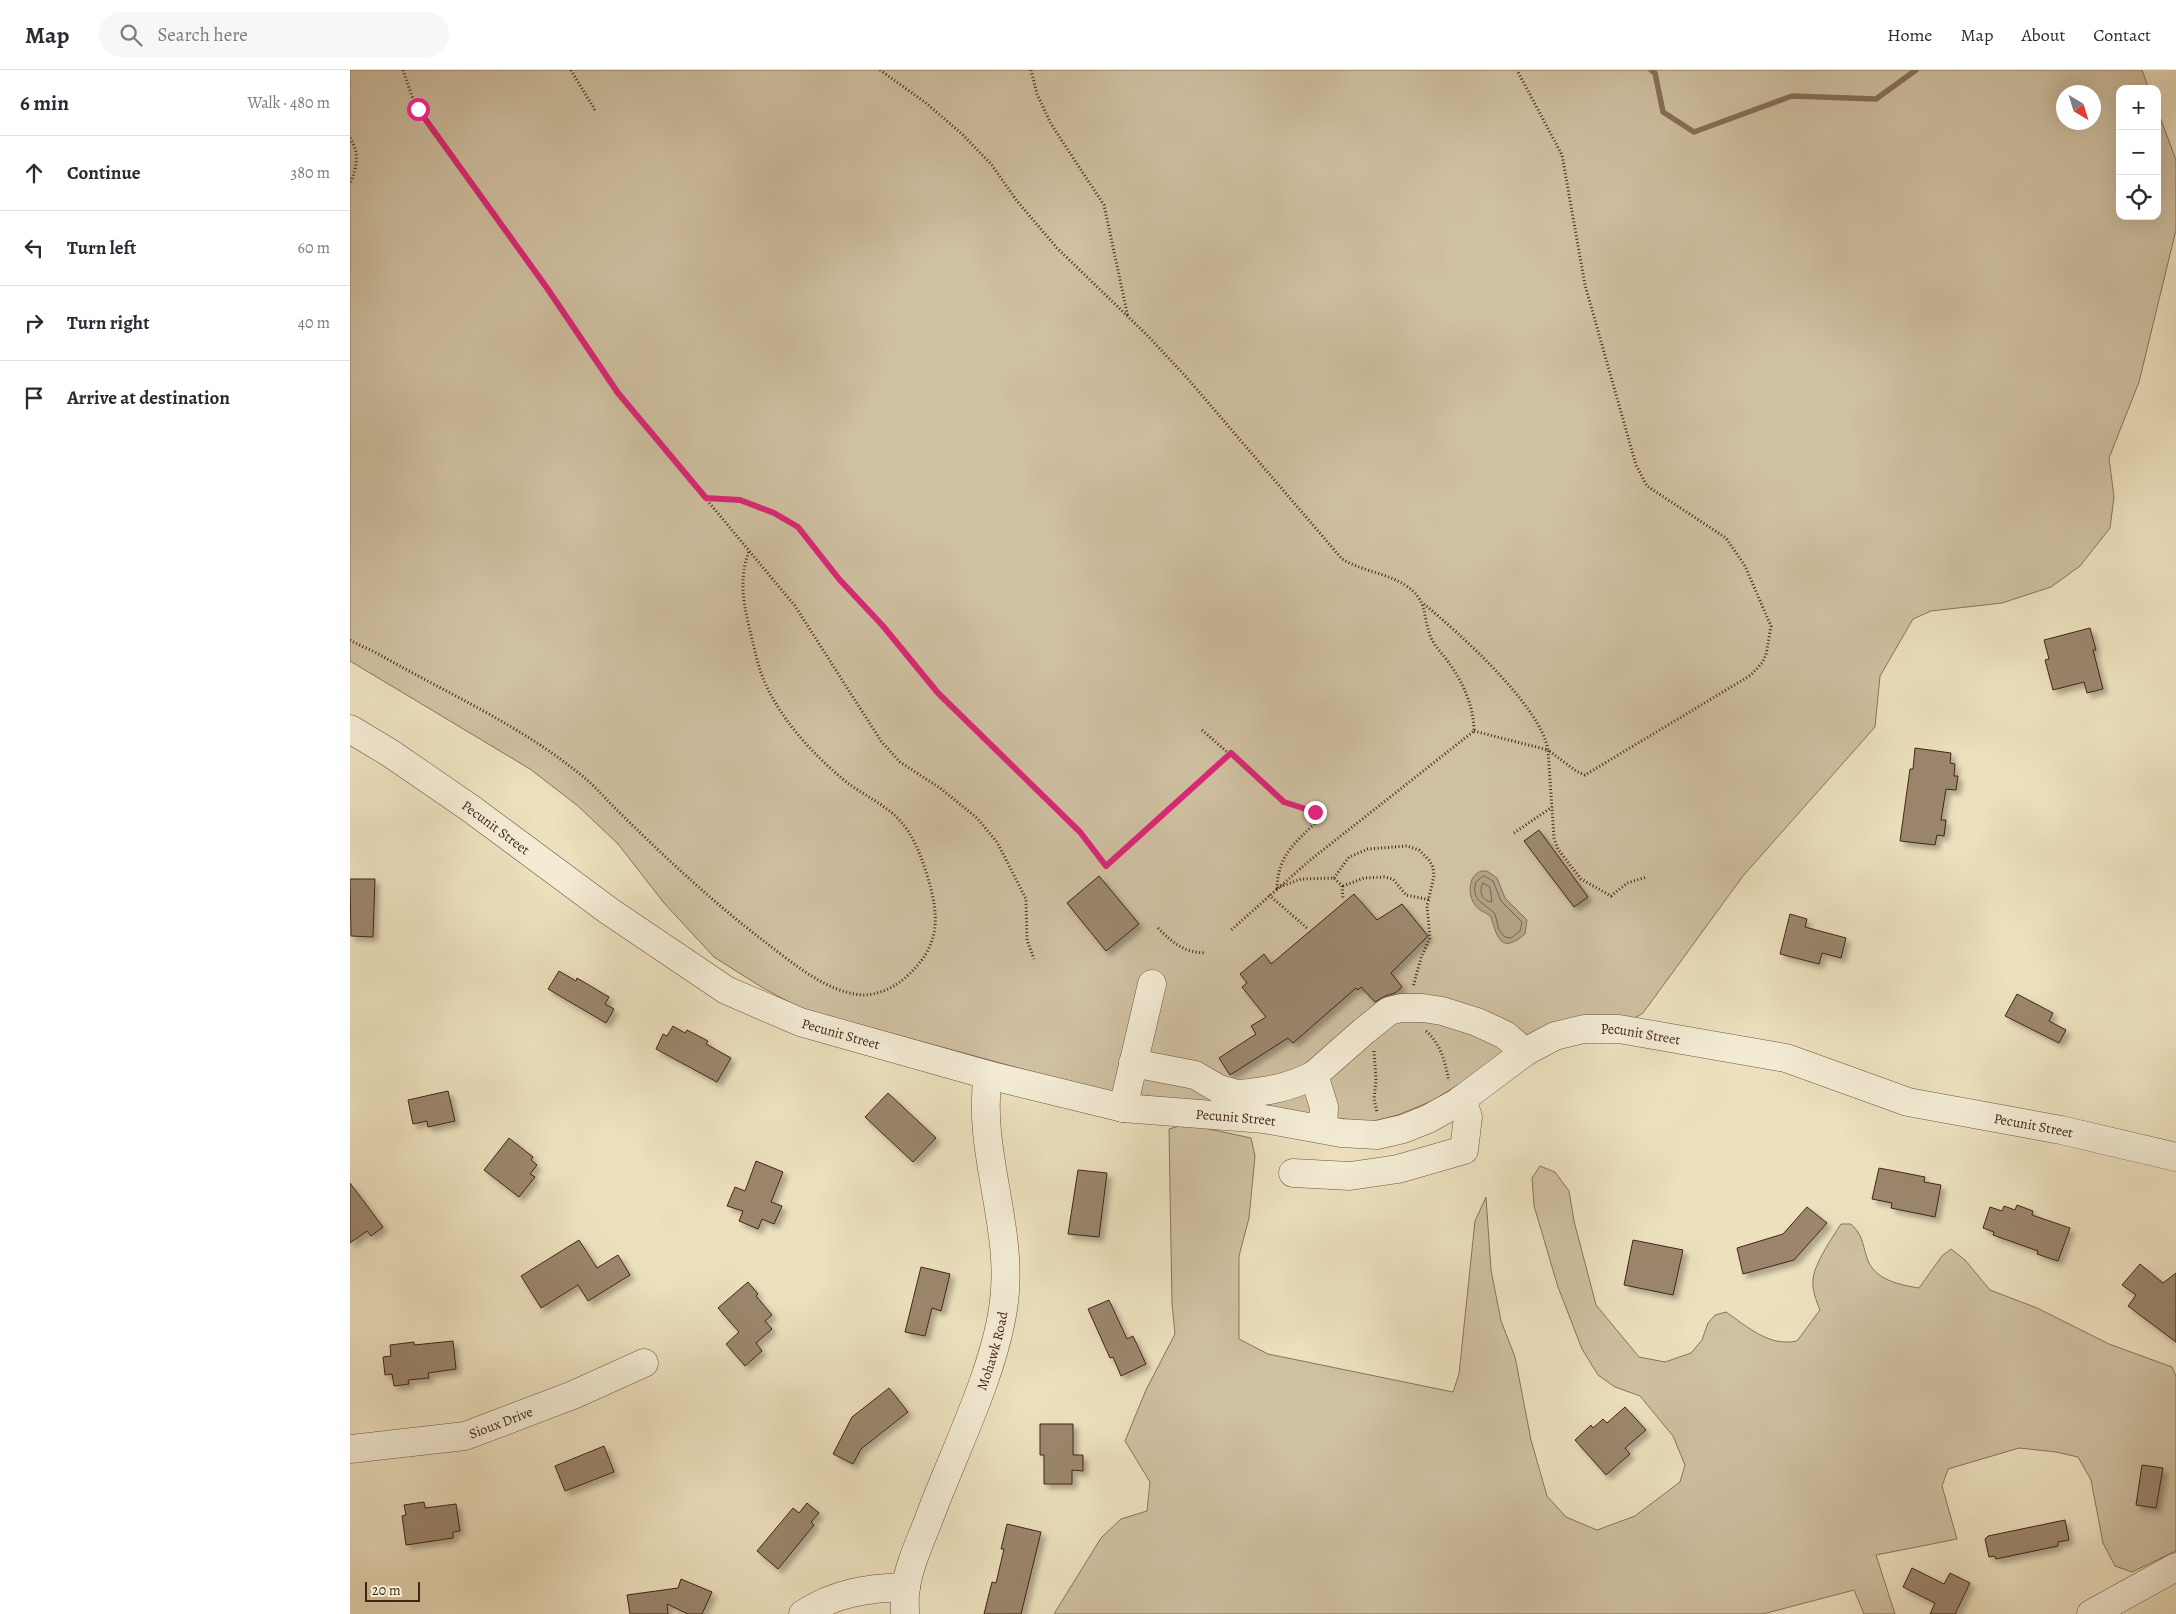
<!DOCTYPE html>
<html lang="en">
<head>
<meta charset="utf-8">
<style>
  :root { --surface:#fff; --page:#f7f7f7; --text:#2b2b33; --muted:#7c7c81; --line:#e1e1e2 }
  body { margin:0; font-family:Alegreya,serif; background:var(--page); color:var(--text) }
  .controls { position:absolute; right:15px; top:15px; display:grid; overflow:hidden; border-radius:10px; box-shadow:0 5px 20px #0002 }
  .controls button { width:45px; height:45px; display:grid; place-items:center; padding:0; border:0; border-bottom:1px solid var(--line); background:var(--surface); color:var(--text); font:25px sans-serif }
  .compass { position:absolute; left:1706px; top:15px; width:45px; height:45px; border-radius:50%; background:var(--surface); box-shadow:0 5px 20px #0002; rotate:142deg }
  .scale { position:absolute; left:15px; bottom:12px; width:55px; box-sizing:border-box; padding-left:5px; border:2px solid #432516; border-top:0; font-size:14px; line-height:18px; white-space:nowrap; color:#432516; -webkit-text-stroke:4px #f3ebd4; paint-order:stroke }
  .stop { position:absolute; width:15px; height:15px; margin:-11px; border:4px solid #db2777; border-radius:50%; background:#fff }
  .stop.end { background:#db2777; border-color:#fff; box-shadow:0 1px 5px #0008 }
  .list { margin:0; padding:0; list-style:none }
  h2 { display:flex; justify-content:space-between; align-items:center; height:65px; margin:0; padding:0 20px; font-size:21px }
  h2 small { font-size:16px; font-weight:400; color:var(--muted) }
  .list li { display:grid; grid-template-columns:32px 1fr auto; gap:15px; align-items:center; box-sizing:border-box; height:75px; padding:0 20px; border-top:1px solid var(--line) }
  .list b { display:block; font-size:19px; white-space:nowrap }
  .list em { font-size:16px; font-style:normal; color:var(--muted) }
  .icon { flex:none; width:28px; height:28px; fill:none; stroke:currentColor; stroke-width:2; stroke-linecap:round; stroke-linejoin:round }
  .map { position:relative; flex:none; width:1826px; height:1544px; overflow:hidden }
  header { display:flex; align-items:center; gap:30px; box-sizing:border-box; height:70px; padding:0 25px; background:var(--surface); border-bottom:1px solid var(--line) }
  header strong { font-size:24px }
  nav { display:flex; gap:28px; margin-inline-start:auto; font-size:18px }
  .search { width:350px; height:45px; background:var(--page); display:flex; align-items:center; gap:12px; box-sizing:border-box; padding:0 18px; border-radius:28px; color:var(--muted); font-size:19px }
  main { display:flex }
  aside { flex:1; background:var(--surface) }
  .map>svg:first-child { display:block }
  .green { fill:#cfc0a1; stroke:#89725c; fill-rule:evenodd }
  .water { fill:#b3a084; stroke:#866f58 }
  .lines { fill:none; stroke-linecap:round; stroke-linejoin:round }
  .shore { stroke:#7b624d; stroke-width:1 }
  .stream { stroke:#866f58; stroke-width:5.5 }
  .building { fill:#9b866d; stroke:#432516; filter:url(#shadow) }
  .minor-casing { stroke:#6d5440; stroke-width:29 }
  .path { stroke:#432516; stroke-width:3; stroke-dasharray:1 2.5; stroke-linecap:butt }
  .minor { stroke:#f3ebd4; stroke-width:28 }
  .route { stroke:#db2777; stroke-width:6 }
  .labels { text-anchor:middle; stroke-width:4.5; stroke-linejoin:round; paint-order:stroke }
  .street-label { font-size:14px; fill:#432516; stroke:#f3ebd4 }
</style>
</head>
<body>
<header>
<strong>Map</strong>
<div class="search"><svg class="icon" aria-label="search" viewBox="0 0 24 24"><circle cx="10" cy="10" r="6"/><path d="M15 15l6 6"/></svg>Search here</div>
<nav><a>Home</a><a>Map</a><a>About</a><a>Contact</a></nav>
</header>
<main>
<aside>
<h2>6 min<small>Walk · 480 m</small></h2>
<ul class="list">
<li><svg class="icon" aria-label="ahead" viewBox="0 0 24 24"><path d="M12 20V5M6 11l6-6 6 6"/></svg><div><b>Continue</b></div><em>380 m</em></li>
<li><svg class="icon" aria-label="left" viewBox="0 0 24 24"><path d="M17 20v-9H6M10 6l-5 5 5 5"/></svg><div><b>Turn left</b></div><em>60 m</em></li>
<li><svg class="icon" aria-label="right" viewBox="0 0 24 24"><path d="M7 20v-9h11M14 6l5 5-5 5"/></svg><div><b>Turn right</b></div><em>40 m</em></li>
<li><svg class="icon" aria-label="arrive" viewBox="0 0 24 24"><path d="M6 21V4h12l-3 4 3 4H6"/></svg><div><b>Arrive at destination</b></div></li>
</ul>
</aside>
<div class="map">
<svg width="1826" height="1544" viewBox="0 0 1826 1544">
  <defs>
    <filter id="shadow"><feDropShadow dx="4.5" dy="4.5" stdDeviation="2.5" flood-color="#0004"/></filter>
  </defs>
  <rect width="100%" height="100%" fill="#ece0bd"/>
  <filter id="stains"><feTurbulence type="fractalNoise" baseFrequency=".004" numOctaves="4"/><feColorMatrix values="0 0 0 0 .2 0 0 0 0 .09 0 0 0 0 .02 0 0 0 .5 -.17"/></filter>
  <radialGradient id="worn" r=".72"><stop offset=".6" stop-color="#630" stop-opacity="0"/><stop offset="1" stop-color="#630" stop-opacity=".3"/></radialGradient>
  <path class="green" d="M 0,0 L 1792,0 L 1799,19 L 1770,19 L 1770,146 L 1807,146 L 1807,39 L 1826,90 L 1826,160 L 1789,312 L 1759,388 L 1764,427 L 1760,458 L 1730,496 L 1701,517 L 1652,533 L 1581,541 L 1563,549 L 1530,606 L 1525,657 L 1393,806 L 1293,943 L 1285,948 L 1127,1003 L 1082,1031 L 1048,1045 L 1020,1052 L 753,1021 L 452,939 L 413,918 L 364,887 L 314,833 L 268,774 L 228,736 L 180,699 L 0,591 ZM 1714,22 L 1744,22 L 1744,52 L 1714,52 Z
    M 836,1054 L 901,1068 L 905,1086 L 899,1148 L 889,1186 L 889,1269 L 918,1284 L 1103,1322 L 1109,1304 L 1125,1151 L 1136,1127 L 1141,1200 L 1151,1251 L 1165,1287 L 1181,1370 L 1197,1426 L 1216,1447 L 1247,1460 L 1285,1446 L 1330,1412 L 1335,1395 L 1323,1366 L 1290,1326 L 1265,1317 L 1248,1305 L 1232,1279 L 1208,1217 L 1184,1136 L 1182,1108 L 1190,1096 L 1205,1102 L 1219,1121 L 1224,1151 L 1246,1235 L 1289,1287 L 1315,1292 L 1341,1283 L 1352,1270 L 1358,1253 L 1365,1245 L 1376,1242 C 1398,1257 1419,1277 1447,1271 L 1470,1240 C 1466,1230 1462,1220 1463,1210 C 1464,1194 1482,1168 1491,1154 L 1501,1154 C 1513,1166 1512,1172 1517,1188 C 1524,1210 1550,1215 1569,1218 L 1592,1186 L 1601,1179 L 1615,1190 L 1640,1220 L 1687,1238 L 1759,1274 L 1822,1297 L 1826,1306 L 1826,1481 L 1782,1502 L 1765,1496 L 1753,1473 L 1741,1410 L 1728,1387 L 1706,1382 L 1669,1378 L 1598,1399 L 1592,1416 L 1607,1469 L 1526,1485 L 1545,1544 L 1514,1544 L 1504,1520 L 1413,1544 L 704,1544 L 751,1468 L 771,1449 L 797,1441 L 800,1412 L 775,1371 L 796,1320 L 825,1264 L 822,1234 L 819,1059 Z"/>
  <path class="water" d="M 1137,801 L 1147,808 L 1155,828 L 1177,850 L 1175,864 C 1151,885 1147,867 1141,847 C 1136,842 1129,841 1125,835 C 1116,823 1119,799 1137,801 Z"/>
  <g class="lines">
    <path class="shore" d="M 1134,806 L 1143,811 L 1151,831 L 1172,852 L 1170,861 L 1161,868 L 1155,867 L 1149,860 L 1145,844 C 1135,833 1120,831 1126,812 Z
      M 1133,813 L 1140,817 L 1142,832 C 1132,831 1128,821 1133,813 Z"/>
    <path class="stream" d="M 1301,0 L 1305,3 L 1313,42 L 1344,62 L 1442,26 L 1526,29 L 1566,0"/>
  </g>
  <path class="building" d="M 1740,558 L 1746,580 L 1743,580 L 1753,619 L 1737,623 L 1734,612 L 1703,620 L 1695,590 L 1699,589 L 1694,570 Z
    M 1565,678 L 1601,683 L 1600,693 L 1605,694 L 1604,706 L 1608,706 L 1606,720 L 1596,719 L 1591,750 L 1596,750 L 1594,766 L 1587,765 L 1585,775 L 1550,771 L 1560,699 L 1563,699 Z
    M 1189,760 L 1238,827 L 1224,837 L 1174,771 Z
    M 749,806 L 789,854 L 756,881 L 717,833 Z
    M 0,809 L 25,809 L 23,867 L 1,866 Z
    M 1004,824 L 1027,850 L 1052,834 L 1078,866 L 1041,903 L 1052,917 L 1045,923 L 1035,926 L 1025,932 L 1011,917 L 1008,920 L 1006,918 L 943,973 L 938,968 L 880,1005 L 869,988 L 906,964 L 901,956 L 916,947 L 892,917 L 897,913 L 890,904 L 914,884 L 921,894 Z
    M 1440,844 L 1457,849 L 1455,857 L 1496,868 L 1491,888 L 1472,883 L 1469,894 L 1430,884 Z
    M 209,901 L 226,911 L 227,908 L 259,927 L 255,934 L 264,939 L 256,953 L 198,919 Z
    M 1667,924 L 1703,943 L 1699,951 L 1716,960 L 1709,973 L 1655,946 Z
    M 323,956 L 335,963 L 337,960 L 358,971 L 356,974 L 381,988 L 367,1012 L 306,979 L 313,964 L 317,966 Z
    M 98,1021 L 105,1051 L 78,1057 L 77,1051 L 63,1054 L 58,1030 Z
    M 538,1023 L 586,1068 L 563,1092 L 515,1047 Z
    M 159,1068 L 183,1087 L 181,1090 L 187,1095 L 180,1104 L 185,1107 L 169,1127 L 134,1100 Z
    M 406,1091 L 433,1102 L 421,1132 L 432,1136 L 424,1154 L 412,1149 L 408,1159 L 389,1151 L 393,1141 L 377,1136 L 385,1117 L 395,1121 Z
    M 1529,1098 L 1575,1107 L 1574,1112 L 1591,1115 L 1585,1147 L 1541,1138 L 1542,1133 L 1522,1129 Z
    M 728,1100 L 757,1103 L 749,1167 L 718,1164 Z
    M 0,1113 L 33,1157 L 21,1166 L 17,1161 L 0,1173 Z
    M 1667,1135 L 1683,1141 L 1682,1145 L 1720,1158 L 1708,1191 L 1687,1184 L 1688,1181 L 1643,1165 L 1644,1162 L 1633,1158 L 1640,1137 L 1652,1141 L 1654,1136 L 1665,1140 Z
    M 1457,1137 L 1477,1153 L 1444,1190 L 1393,1204 L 1387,1178 L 1433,1164 Z
    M 229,1170 L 247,1198 L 268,1185 L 280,1205 L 238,1231 L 228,1215 L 191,1238 L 171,1206 Z
    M 1283,1170 L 1333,1180 L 1323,1225 L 1274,1215 Z
    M 1790,1194 L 1813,1213 L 1826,1203 L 1826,1272 L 1778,1236 L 1786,1225 L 1772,1215 Z
    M 571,1197 L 600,1204 L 591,1241 L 582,1238 L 575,1266 L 555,1262 Z
    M 398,1212 L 408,1224 L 406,1226 L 422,1245 L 415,1251 L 422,1259 L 406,1273 L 412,1281 L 395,1296 L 376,1274 L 389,1262 L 368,1238 Z
    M 759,1230 L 777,1269 L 783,1266 L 796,1294 L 771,1306 L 763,1287 L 760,1288 L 738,1239 Z
    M 103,1271 L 106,1299 L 78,1303 L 79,1308 L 58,1310 L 59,1314 L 44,1316 L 42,1304 L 35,1305 L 33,1287 L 41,1286 L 40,1275 L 64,1272 L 64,1275 Z
    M 539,1318 L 558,1342 L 511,1379 L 503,1394 L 483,1384 L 502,1347 Z
    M 1275,1337 L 1296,1360 L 1275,1378 L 1280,1384 L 1256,1405 L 1225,1370 L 1241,1355 L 1243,1358 L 1253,1349 L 1257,1353 Z
    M 690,1354 L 723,1354 L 723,1385 L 733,1385 L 733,1401 L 722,1400 L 722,1414 L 694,1414 L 694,1385 L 690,1385 Z
    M 254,1376 L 264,1402 L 215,1421 L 205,1396 Z
    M 1792,1395 L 1813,1398 L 1806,1438 L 1786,1435 Z
    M 74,1432 L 75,1438 L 106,1434 L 110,1461 L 103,1462 L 103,1468 L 56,1475 L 52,1446 L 56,1445 L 54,1435 Z
    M 457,1433 L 469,1443 L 461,1452 L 464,1455 L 428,1499 L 407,1481 L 443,1438 L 449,1443 Z
    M 1715,1450 L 1719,1470 L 1708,1472 L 1708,1476 L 1646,1489 L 1645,1486 L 1639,1487 L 1635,1469 L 1638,1466 Z
    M 657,1454 L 691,1462 L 671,1544 L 634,1544 L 642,1512 L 646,1513 L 654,1479 L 651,1479 Z
    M 1562,1498 L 1594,1514 L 1600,1503 L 1620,1513 L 1605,1544 L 1580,1544 L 1585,1533 L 1553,1517 Z
    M 331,1509 L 362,1522 L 352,1544 L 338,1544 L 317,1534 L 318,1544 L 280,1544 L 277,1525 L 328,1518 Z"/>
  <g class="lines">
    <defs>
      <g id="minor">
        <path id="s1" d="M 0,659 L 40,683 L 120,738 L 259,841 L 376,920 L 450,952 L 638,1005 L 773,1038 L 914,1049 L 991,1063 L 1027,1065 L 1053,1059 L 1078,1049 L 1107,1033 L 1175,982 L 1205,966 L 1234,959 L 1269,959 L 1436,988 L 1558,1032 L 1711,1060 L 1826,1087"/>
        <path d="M 783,993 L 845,1005 L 869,1019 L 887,1024"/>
        <path d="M 773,1038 L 802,914"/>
        <path d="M 883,1041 L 887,1024 C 914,1022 939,1018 964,1005"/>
        <path d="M 973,1059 L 974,1037 L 964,1005 L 1014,961 L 1039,941 L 1051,938 L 1073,938 L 1092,941 L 1127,952 L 1155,965 L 1175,982"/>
        <path d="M 943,1103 L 1000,1106 L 1048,1099 L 1114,1080 L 1118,1047 L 1112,1029"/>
        <path id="s2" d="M 0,1379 L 115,1366 L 223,1325 L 294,1293"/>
        <path d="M 453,1544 C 485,1523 517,1518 556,1517"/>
        <path id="s3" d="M 555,1544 C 555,1535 554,1526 556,1517 C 559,1494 572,1468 580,1446 C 604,1382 643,1305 653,1239 C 666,1160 626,1082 638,1005"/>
        <path d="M 1741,1544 L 1826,1497"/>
      </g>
    </defs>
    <use href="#minor" class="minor-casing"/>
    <path class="path" d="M 53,0 L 63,29 L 78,55 L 197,218 L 268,323 L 445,536 L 531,671 L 550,692 L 590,718 L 627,748 L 647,772 L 676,829 L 677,870 L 684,889
      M 221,0 L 245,40
      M 530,0 L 576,33 L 612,64 L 641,94 L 667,131 L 707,178 L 798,266 L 838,309 L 992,489 C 1012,501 1036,503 1055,515 C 1078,530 1072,543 1080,565 C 1083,575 1093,584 1099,593 C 1113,612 1124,637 1124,661 L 959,791 L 880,861
      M 681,0 L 687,24 L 701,54 L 754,135 L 778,247
      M 0,68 C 10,84 7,96 0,114
      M 355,428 L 390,431 L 424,443 L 448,457 L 489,509 L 533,556 L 588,623 L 730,762 L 756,796 L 881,683
      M 1074,534 C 1109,563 1191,636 1198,680 L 1226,701 L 1235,705 L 1401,605 L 1412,593 L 1416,585 L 1421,556 L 1395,496 L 1376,468 L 1297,416 L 1286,395 L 1235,215 L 1212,85 L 1167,0
      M 0,570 C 10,576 22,580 32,586 C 97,623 167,654 226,701 C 244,714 257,731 273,746 C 318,790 365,834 415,872 C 443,893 477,923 513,925 C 529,925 545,917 556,907 C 591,876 590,847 577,805 C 572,789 567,775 558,761 C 542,736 516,728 494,710 C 460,682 426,644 411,603 C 406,588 403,572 399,557 C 393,530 389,508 399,481
      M 852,660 L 934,732 L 965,742 L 967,747 L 965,753 C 944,774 928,786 927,818 L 951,809 L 984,808 L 992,816 L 993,830
      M 1124,661 L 1198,680 L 1204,768 L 1208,779 L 1231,809 L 1261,826 L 1277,813 L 1297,807
      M 1164,763 L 1202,737
      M 984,808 L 999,787 L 1018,779 L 1057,776 L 1069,780 L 1079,790 L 1083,797 L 1084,806 L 1077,836 L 1080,868 L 1071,888 L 1063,917
      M 993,816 L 1014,808 L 1034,807 L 1043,809 L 1056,825 L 1081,830
      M 919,825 L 957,858
      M 808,858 C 823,873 833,882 855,883
      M 1076,961 C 1091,974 1095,992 1099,1011
      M 1024,981 L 1026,1010 L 1024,1029 L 1027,1042"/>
    <use href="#minor" class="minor"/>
  </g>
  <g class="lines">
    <path class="route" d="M 68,39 L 197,218 L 268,323 L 356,428 L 390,430 L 424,443 L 448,457 L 489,509 L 533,556 L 588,623 L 730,762 L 756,796 L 881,683 L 934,732 L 965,742"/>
  </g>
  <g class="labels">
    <g class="street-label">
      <text dy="5" stroke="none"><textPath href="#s1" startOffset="176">Pecunit Street</textPath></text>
      <text dy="5" stroke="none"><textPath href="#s1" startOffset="581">Pecunit Street</textPath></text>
      <text dy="5" stroke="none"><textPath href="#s1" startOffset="1421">Pecunit Street</textPath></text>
      <text dy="5" stroke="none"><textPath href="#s1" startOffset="986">Pecunit Street</textPath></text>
      <text dy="5" stroke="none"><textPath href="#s1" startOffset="1826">Pecunit Street</textPath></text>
      <text dy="5" stroke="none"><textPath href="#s3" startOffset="279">Mohawk Road</textPath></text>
      <text dy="5" stroke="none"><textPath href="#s2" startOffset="154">Sioux Drive</textPath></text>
    </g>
  </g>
  <rect width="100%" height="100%" filter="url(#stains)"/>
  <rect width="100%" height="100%" fill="url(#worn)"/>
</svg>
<div class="controls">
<button>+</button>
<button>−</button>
<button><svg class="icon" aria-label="locate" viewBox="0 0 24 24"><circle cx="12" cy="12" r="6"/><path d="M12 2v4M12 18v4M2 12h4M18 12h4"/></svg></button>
</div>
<svg class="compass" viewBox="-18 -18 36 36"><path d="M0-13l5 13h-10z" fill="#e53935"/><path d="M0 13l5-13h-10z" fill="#7c7c81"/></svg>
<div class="scale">20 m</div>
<div class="stop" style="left:68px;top:39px"></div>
<div class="stop end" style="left:965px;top:742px"></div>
</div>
</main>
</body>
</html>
